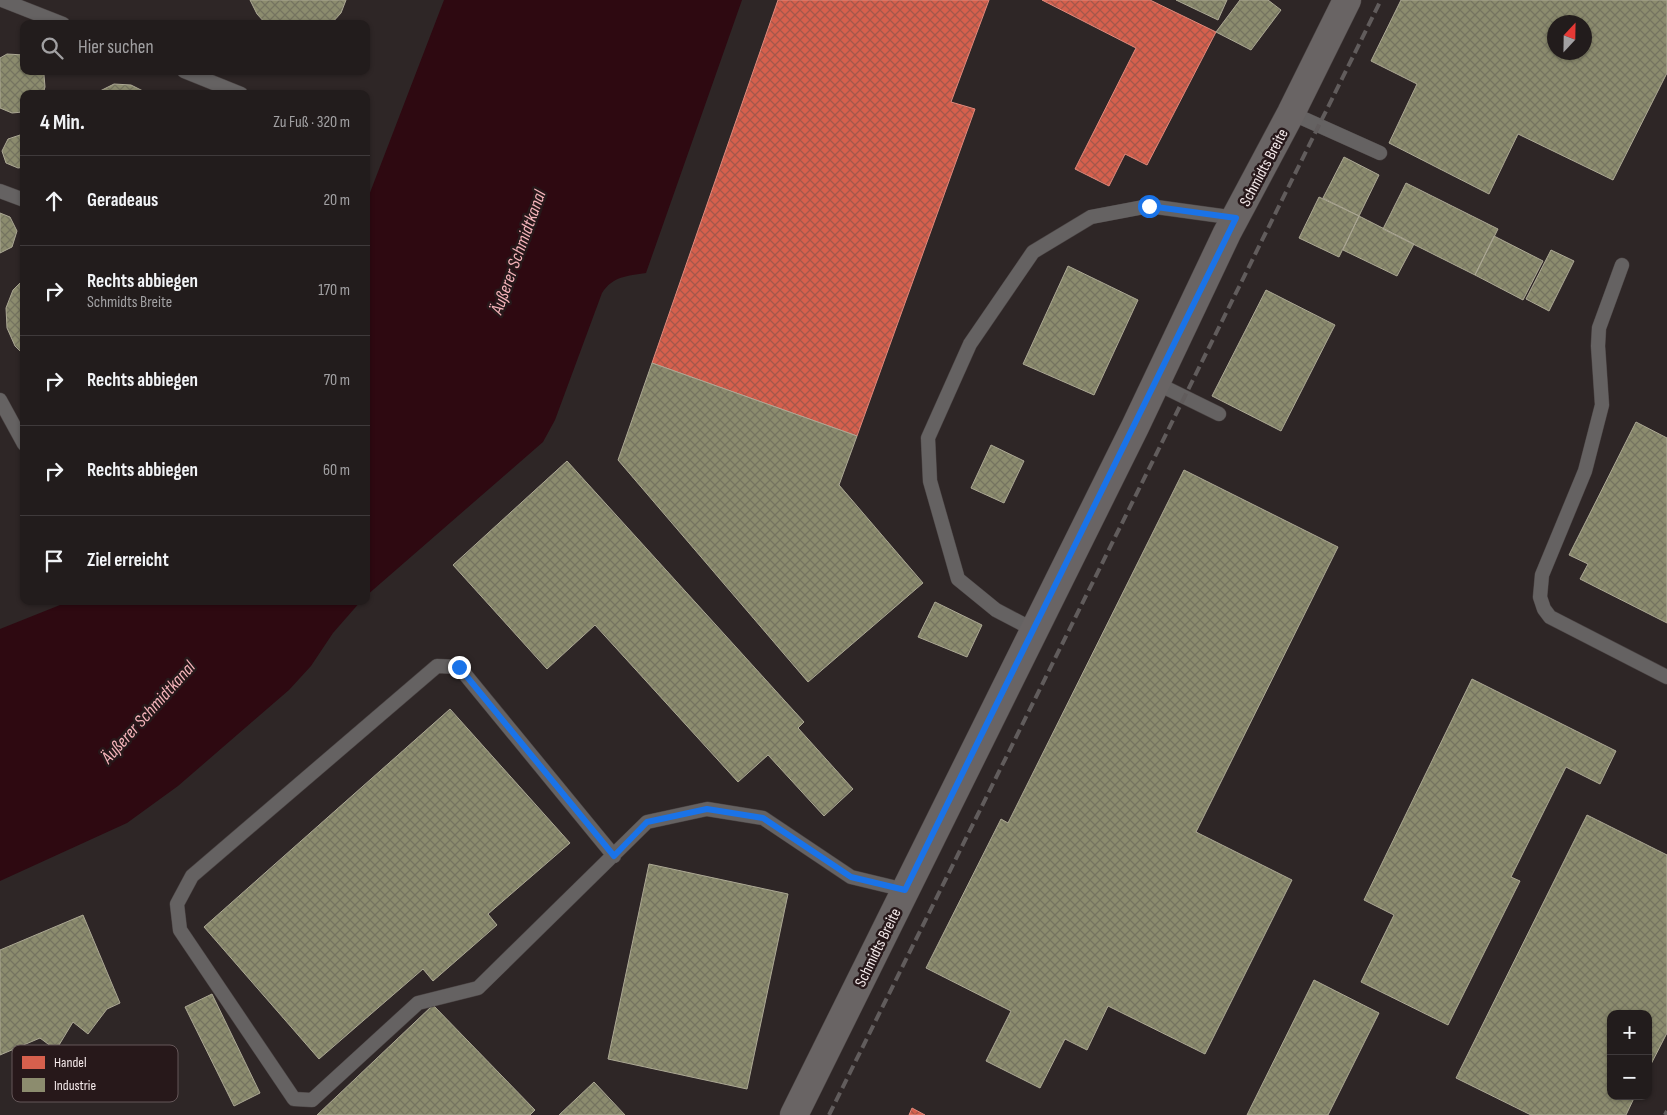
<!DOCTYPE html>
<html lang="de">
<head>
<meta charset="utf-8">
<style>
  :root { --surface:#221c1c; --page:#2e2929; --text:#f1f3f6; --muted:#a2a1a3; --line:#3f3a3b }
  body { margin:0; font-family:"Sofia Sans Condensed",sans-serif; background:var(--page); color:var(--text) }
  .controls { position:absolute; right:15px; bottom:15px; display:grid; overflow:hidden; border-radius:10px; box-shadow:0 1px 4px #0004 }
  .controls button { width:45px; height:45px; display:grid; place-items:center; padding:0; border:0; border-bottom:1px solid var(--line); background:var(--surface); color:var(--text); font:25px sans-serif }
  .compass { position:absolute; left:1547px; top:15px; width:45px; height:45px; border-radius:50%; background:var(--surface); box-shadow:0 1px 4px #0004; rotate:22deg }
  .stop { position:absolute; width:15px; height:15px; margin:-11px; border:4px solid #1a73e8; border-radius:50%; background:#fff }
  .stop.end { background:#1a73e8; border-color:#fff; box-shadow:0 1px 5px #0008 }
  .list { margin:0; padding:0; list-style:none }
  h2 { display:flex; justify-content:space-between; align-items:center; height:65px; margin:0; padding:0 20px; font-size:21px }
  h2 small { font-size:16px; font-weight:400; color:var(--muted) }
  .list li { display:grid; grid-template-columns:32px 1fr auto; gap:15px; align-items:center; box-sizing:border-box; height:90px; padding:0 20px; border-top:1px solid var(--line) }
  .list b { display:block; font-size:19px; white-space:nowrap }
  .list p { margin:0; font-size:16px; white-space:nowrap; color:var(--muted) }
  .list em { font-size:16px; font-style:normal; color:var(--muted) }
  .icon { flex:none; width:28px; height:28px; fill:none; stroke:currentColor; stroke-width:2; stroke-linecap:round; stroke-linejoin:round }
  .map { position:relative; flex:none; width:1667px; height:1115px; overflow:hidden }
  .search { position:absolute; background:var(--surface); box-shadow:0 1px 4px #0004; left:20px; top:20px; width:350px; height:55px; display:flex; align-items:center; gap:12px; box-sizing:border-box; padding:0 18px; border-radius:10px; color:var(--muted); font-size:19px }
  .panel { position:absolute; background:var(--surface); box-shadow:0 1px 4px #0004; left:20px; top:90px; width:350px; height:515px; border-radius:10px }
  .map>svg:first-child { display:block }
  .water { fill:#2e0911 }
  .shops { fill:url(#shops-cross-hatch); stroke:#df897c }
  .industry { fill:url(#industry-cross-hatch); stroke:#aca894; fill-rule:evenodd }
  .lines { fill:none; stroke-linecap:round; stroke-linejoin:round }
  .lane-casing { stroke:#494242; stroke-width:15 }
  .secondary-casing { stroke:#494242; stroke-width:29 }
  .lane { stroke:#656262; stroke-width:14 }
  .secondary { stroke:#696464; stroke-width:28 }
  .rail { stroke:#615c5c; stroke-width:4; stroke-dasharray:10 5; stroke-linecap:butt }
  .route { stroke:#1a73e8; stroke-width:6 }
  .labels { text-anchor:middle; stroke-width:5; stroke-linejoin:round; paint-order:stroke }
  .street-label { font-size:16px; fill:#f5eaeb; stroke:#27181a }
  .water-label { font-size:18px; font-style:italic; fill:#f5b4ba; stroke:#27181a }
  .key { fill:#27181a; stroke:#655759; stroke-width:1 }
  .key-label { font-size:14px; fill:#f5eaeb }
</style>
</head>
<body>
<div class="map">
<svg width="1667" height="1115" viewBox="0 0 1667 1115">
  <defs>
    <pattern id="shops-cross-hatch" width="8" height="8" patternUnits="userSpaceOnUse" patternTransform="scale(1.25)"><rect width="8" height="8" fill="#d6604d"/><path d="M0 0l8 8M0 8l8-8" fill="none" stroke="#a5574b"/></pattern>
    <pattern id="industry-cross-hatch" width="8" height="8" patternUnits="userSpaceOnUse" patternTransform="scale(1.25)"><rect width="8" height="8" fill="#8c8c6e"/><path d="M0 0l8 8M0 8l8-8" fill="none" stroke="#757460"/></pattern>
  </defs>
  <rect width="100%" height="100%" fill="#2e2626"/>
  <path class="water" d="M 444,0 L 742,0 L 646,273 C 627,276 613,276 602,293 L 555,420 L 543,442 L 366,596 L 366,203 Z
    M 70,601 L 361,601 L 333,633 L 311,666 L 289,690 L 178,786 L 127,823 L 0,881 L 0,629 Z"/>
  <path class="shops" d="M 778,0 L 989,0 L 951,102 L 975,109 L 857,436 L 652,363 Z
    M 1042,0 L 1150,0 L 1216,32 L 1147,165 L 1125,154 L 1109,186 L 1075,169 L 1136,48 Z
    M 912,1108 L 925,1115 L 909,1115 Z"/>
  <path class="industry" d="M 250,0 L 346,0 L 341,13 L 331,24 L 266,24 L 257,14 Z
    M 1176,0 L 1227,0 L 1218,20 Z
    M 1240,0 L 1268,0 L 1281,10 L 1251,50 L 1216,32 Z
    M 1401,0 L 1667,0 L 1667,73 L 1613,180 L 1518,134 L 1489,194 L 1389,143 L 1417,84 L 1371,61 ZM 1554,22 L 1584,22 L 1584,52 L 1554,52 Z
    M 7,54 L 24,55 L 24,71 L 42,71 L 44,75 L 45,87 L 43,94 L 24,94 L 23,112 L 12,113 L 0,108 L 0,58 Z
    M 114,84 L 131,85 L 149,94 L 94,94 Z
    M 20,135 L 24,136 L 24,167 L 18,168 L 6,163 L 2,151 L 8,139 Z
    M 1344,157 L 1379,175 L 1359,216 L 1323,198 Z
    M 1406,183 L 1498,229 L 1475,275 L 1383,229 Z
    M 1319,197 L 1359,216 L 1339,257 L 1299,238 Z
    M 0,213 L 10,217 L 17,231 L 12,247 L 0,253 Z
    M 1359,216 L 1414,244 L 1397,276 L 1343,250 Z
    M 1494,236 L 1543,261 L 1523,300 L 1475,275 Z
    M 1551,250 L 1574,261 L 1549,311 L 1526,299 Z
    M 1068,266 L 1138,300 L 1094,395 L 1023,364 Z
    M 24,279 L 24,355 L 15,346 L 7,328 L 6,308 L 13,290 Z
    M 1266,290 L 1335,325 L 1281,431 L 1212,396 Z
    M 652,363 L 857,436 L 839,485 L 923,583 L 808,682 L 618,460 Z
    M 1636,422 L 1667,438 L 1667,623 L 1580,579 L 1588,564 L 1569,555 Z
    M 991,445 L 1024,461 L 1004,503 L 971,488 Z
    M 567,461 L 804,722 L 798,728 L 853,789 L 824,816 L 768,755 L 738,782 L 595,625 L 547,669 L 453,565 Z
    M 1184,470 L 1338,547 L 1196,832 L 1292,880 L 1205,1054 L 1108,1006 L 1087,1050 L 1065,1039 L 1040,1088 L 986,1061 L 1011,1011 L 926,968 L 1001,819 L 1008,823 Z
    M 935,602 L 982,625 L 967,657 L 918,637 Z
    M 1472,679 L 1616,751 L 1600,784 L 1566,767 L 1511,877 L 1520,881 L 1448,1025 L 1361,982 L 1394,915 L 1364,900 Z
    M 450,709 L 570,843 L 488,914 L 497,925 L 433,981 L 423,969 L 319,1059 L 204,927 Z
    M 1587,815 L 1667,855 L 1667,1033 L 1648,1070 L 1648,1014 L 1611,1014 L 1611,1096 L 1635,1096 L 1626,1115 L 1531,1115 L 1456,1078 Z
    M 649,864 L 788,894 L 747,1089 L 608,1059 Z
    M 83,915 L 120,1003 L 107,1009 L 88,1034 L 73,1022 L 56,1050 L 40,1038 L 0,1055 L 0,950 Z
    M 1314,980 L 1379,1013 L 1328,1115 L 1247,1115 Z
    M 212,994 L 260,1093 L 234,1106 L 185,1007 Z
    M 433,1005 L 535,1110 L 530,1115 L 317,1115 Z
    M 594,1082 L 625,1115 L 559,1115 Z"/>
  <g class="lines">
    <defs>
      <path id="lane" d="M 2,0 L 63,24
        M 184,71 L 241,94
        M 1291,113 L 1380,153
        M 0,191 L 24,200
        M 1622,265 L 1599,328 L 1598,346 L 1602,405 L 1585,471 L 1542,575 L 1540,597 L 1544,609 L 1550,617 L 1667,677
        M 1156,383 L 1219,414
        M 0,400 L 24,444
        M 1034,630 L 996,610 L 958,579 L 930,481 L 928,438 L 970,344 L 1033,252 L 1091,217 L 1149,206 L 1236,218
        M 614,856 L 459,667 L 437,666 L 192,876 L 177,904 L 180,930 L 294,1099 L 312,1100 L 418,1003 L 478,988 L 647,822 L 707,809 L 763,818 L 851,877 L 905,890"/>
      <path id="secondary" d="M 794,1115 L 1135,427 L 1227,233 L 1291,113 L 1347,0"/>
    </defs>
    <use href="#lane" class="lane-casing"/>
    <use href="#secondary" class="secondary-casing"/>
    <use href="#lane" class="lane"/>
    <use href="#secondary" class="secondary"/>
    <path class="rail" d="M 829,1115 L 1381,0
      M 1665,1115 L 1667,1111"/>
  </g>
  <g class="lines">
    <path class="route" d="M 459,667 L 614,856 L 647,822 L 707,809 L 763,818 L 851,877 L 905,890 L 1236,218 L 1149,206"/>
  </g>
  <g class="labels">
    <g class="street-label">
      <text transform="translate(1263 167) rotate(-62)" y="6">Schmidts Breite</text>
      <text transform="translate(877 947) rotate(-64)" y="6">Schmidts Breite</text>
    </g>
    <g class="water-label">
      <text transform="translate(518 252) rotate(-70)" y="6">Äußerer Schmidtkanal</text>
      <text transform="translate(148 712) rotate(-48)" y="6">Äußerer Schmidtkanal</text>
    </g>
  </g>
  <rect x="12" y="1045" width="166" height="57" rx="8" class="key"/>
  <rect x="22" y="1056" width="23" height="13" fill="#d6604d"/>
  <rect x="22" y="1078" width="23" height="14" fill="#8c8c6e"/>
  <g class="key-label">
    <text x="54" y="1067">Handel</text>
    <text x="54" y="1090">Industrie</text>
  </g>
</svg>
<div class="controls">
<button>+</button>
<button>−</button>
</div>
<svg class="compass" viewBox="-18 -18 36 36"><path d="M0-13l5 13h-10z" fill="#e53935"/><path d="M0 13l5-13h-10z" fill="#a2a1a3"/></svg>
<div class="stop" style="left:1149px;top:206px"></div>
<div class="stop end" style="left:459px;top:667px"></div>
<div class="search"><svg class="icon" aria-label="search" viewBox="0 0 24 24"><circle cx="10" cy="10" r="6"/><path d="M15 15l6 6"/></svg>Hier suchen</div>
<section class="panel">
<h2>4 Min.<small>Zu Fuß · 320 m</small></h2>
<ul class="list">
<li><svg class="icon" aria-label="ahead" viewBox="0 0 24 24"><path d="M12 20V5M6 11l6-6 6 6"/></svg><div><b>Geradeaus</b></div><em>20 m</em></li>
<li><svg class="icon" aria-label="right" viewBox="0 0 24 24"><path d="M7 20v-9h11M14 6l5 5-5 5"/></svg><div><b>Rechts abbiegen</b><p>Schmidts Breite</p></div><em>170 m</em></li>
<li><svg class="icon" aria-label="right" viewBox="0 0 24 24"><path d="M7 20v-9h11M14 6l5 5-5 5"/></svg><div><b>Rechts abbiegen</b></div><em>70 m</em></li>
<li><svg class="icon" aria-label="right" viewBox="0 0 24 24"><path d="M7 20v-9h11M14 6l5 5-5 5"/></svg><div><b>Rechts abbiegen</b></div><em>60 m</em></li>
<li><svg class="icon" aria-label="arrive" viewBox="0 0 24 24"><path d="M6 21V4h12l-3 4 3 4H6"/></svg><div><b>Ziel erreicht</b></div></li>
</ul>
</section>
</div>
</body>
</html>
